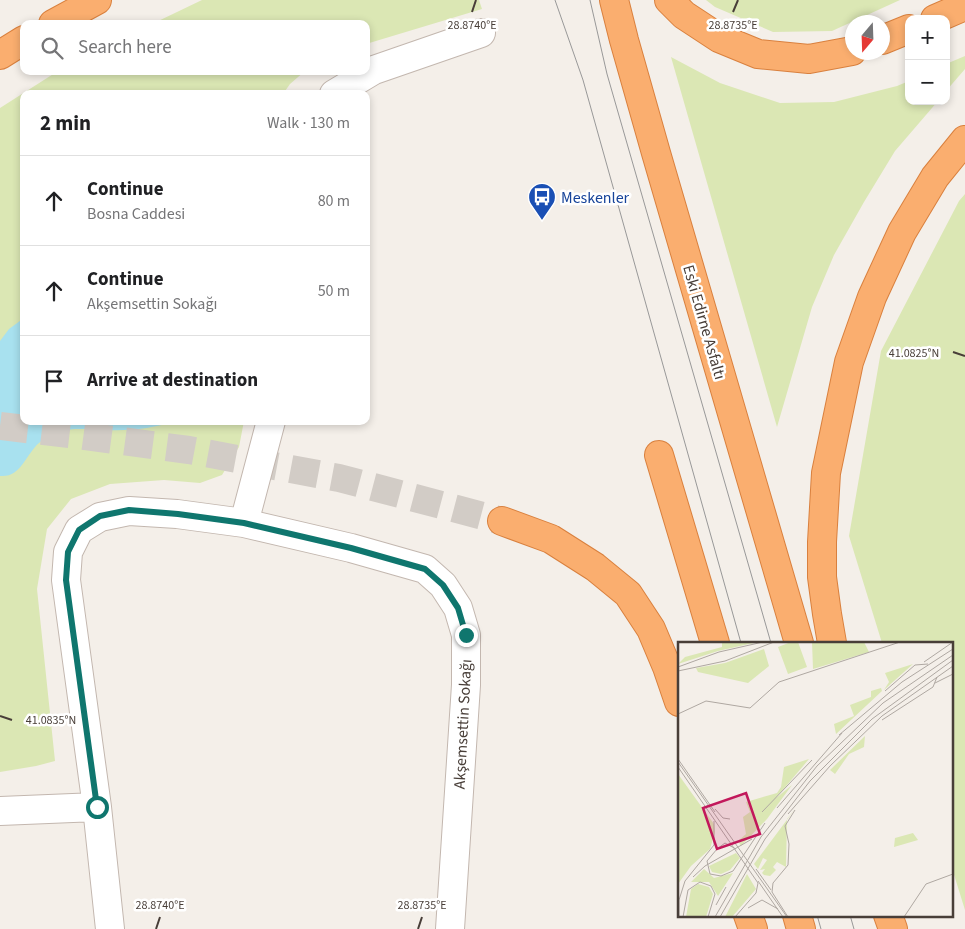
<!DOCTYPE html>
<html lang="en">
<head>
<meta charset="utf-8">
<style>
  :root { --surface:#fff; --page:#f6f6f6; --text:#202124; --muted:#757577; --line:#e0e0e0 }
  body { margin:0; font-family:"Source Sans 3",sans-serif; background:var(--page); color:var(--text) }
  .controls { position:absolute; right:15px; top:15px; display:grid; overflow:hidden; border-radius:10px; box-shadow:0 2px 8px #0003 }
  .controls button { width:45px; height:45px; display:grid; place-items:center; padding:0; border:0; border-bottom:1px solid var(--line); background:var(--surface); color:var(--text); font:25px sans-serif }
  .compass { position:absolute; left:845px; top:15px; width:45px; height:45px; border-radius:50%; background:var(--surface); box-shadow:0 2px 8px #0003; rotate:199deg }
  .stop { position:absolute; width:15px; height:15px; margin:-11px; border:4px solid #0f766e; border-radius:50%; background:#fff }
  .stop.end { background:#0f766e; border-color:#fff; box-shadow:0 1px 5px #0008 }
  .list { margin:0; padding:0; list-style:none }
  h2 { display:flex; justify-content:space-between; align-items:center; height:65px; margin:0; padding:0 20px; font-size:21px }
  h2 small { font-size:16px; font-weight:400; color:var(--muted) }
  .list li { display:grid; grid-template-columns:32px 1fr auto; gap:15px; align-items:center; box-sizing:border-box; height:90px; padding:0 20px; border-top:1px solid var(--line) }
  .list b { display:block; font-size:19px; white-space:nowrap }
  .list p { margin:0; font-size:16px; white-space:nowrap; color:var(--muted) }
  .list em { font-size:16px; font-style:normal; color:var(--muted) }
  .icon { flex:none; width:28px; height:28px; fill:none; stroke:currentColor; stroke-width:2; stroke-linecap:round; stroke-linejoin:round }
  .map { position:relative; flex:none; width:965px; height:929px; overflow:hidden }
  .search { position:absolute; background:var(--surface); box-shadow:0 2px 8px #0003; left:20px; top:20px; width:350px; height:55px; display:flex; align-items:center; gap:12px; box-sizing:border-box; padding:0 18px; border-radius:10px; color:var(--muted); font-size:19px }
  .panel { position:absolute; background:var(--surface); box-shadow:0 2px 8px #0003; left:20px; top:90px; width:350px; height:335px; border-radius:10px }
  .map>svg:first-child { display:block }
  .green { fill:#dbe7b4 }
  .water { fill:#a8e1ef }
  .lines { fill:none; stroke-linecap:round; stroke-linejoin:round }
  .highway-tunnel { stroke:#d2ccc6; stroke-width:28; stroke-dasharray:28 14; stroke-linecap:butt }
  .minor-casing { stroke:#c3b7af; stroke-width:30 }
  .highway-casing { stroke:#d9803e; stroke-width:30 }
  .minor { stroke:#fff; stroke-width:28 }
  .highway { stroke:#faae6f; stroke-width:28 }
  .tram { stroke:#989898; stroke-width:1 }
  .route { stroke:#0f766e; stroke-width:6 }
  .ticks { fill:none; stroke:#483e38; stroke-width:2 }
  .labels { text-anchor:middle; stroke-width:5; stroke-linejoin:round; paint-order:stroke }
  .transit-label { font-size:16px; fill:#164399; stroke:#fff; text-anchor:start }
  .street-label { font-size:16px; fill:#483e38; stroke:#fff }
  .inset-road { fill:none; stroke:#afa8a2; stroke-width:1 }
  .view { fill:#c2185b; fill-opacity:0.15; stroke:#c2185b; stroke-width:2.5 }
  .inset-edge { fill:none; stroke:#483e38; stroke-width:2.5 }
  .ticks-label { font-size:12px; text-anchor:middle; fill:#483e38; stroke:#fff; stroke-width:5; stroke-linejoin:round; paint-order:stroke }
</style>
</head>
<body>
<div class="map">
<svg width="965" height="929" viewBox="0 0 965 929">
  <rect width="100%" height="100%" fill="#f4efe9"/>
  <path class="green" d="M 202,0 L 479,0 L 482,9 L 366,44 L 366,24 L 152,24 Z
    M 706,0 L 900,0 L 832,31 L 773,32 L 715,7 Z
    M 965,56 L 965,69 L 946,91 L 946,64 Z
    M 671,57 L 720,83 L 780,103 L 834,102 L 897,86 L 909,81 L 909,101 L 938,101 L 895,151 L 864,202 L 834,255 L 812,307 L 777,427 Z
    M 58,71 L 305,71 L 290,84 L 283,94 L 24,94 L 24,421 L 244,421 L 239,447 L 222,475 L 200,483 L 164,480 L 110,484 L 71,499 L 47,529 L 37,589 L 55,761 L 36,766 L 0,772 L 0,108 Z
    M 965,194 L 965,910 L 951,865 L 951,643 L 882,643 L 849,536 L 881,351 L 959,201 Z"/>
  <path class="water" d="M 24,318 L 24,421 L 176,421 C 155,428 130,431 108,430 C 96,430 74,427 62,431 C 56,433 43,439 39,443 C 26,454 21,478 0,476 L 0,341 L 9,329 Z"/>
  <g class="lines">
    <path class="highway-tunnel" d="M 0,426 L 77,435 L 189,450 L 339,478 L 502,521"/>
    <defs>
      <path id="minor" d="M 334,94 L 374,70 L 481,33
        M 244,523 L 271,421
        M 0,811 L 97,807
        M 110,929 L 97,807 L 66,580 L 68,552 L 79,530 L 100,517 L 129,511 L 177,514 L 244,523 L 351,548 L 425,569 L 443,585 L 458,608 L 466,635 L 466,685 L 450,929"/>
      <path id="highway" d="M 614,0 L 624,40 L 656,153 L 799,643
        M 669,0 L 684,15 L 719,38 L 758,54 L 809,59 L 852,51
        M 935,19 L 965,6
        M 53,24 L 97,0
        M 882,40 L 909,29
        M 0,55 L 24,40
        M 659,455 L 715,643
        M 502,521 L 551,539 L 595,567 L 628,594 L 651,629 L 667,667 L 679,702
        M 832,643 L 827,614 L 822,577 L 822,542 L 826,473 L 849,362 L 872,297 L 902,232 L 935,177 L 965,140
        M 748,915 L 753,929
        M 797,915 L 801,929
        M 888,915 L 893,929"/>
    </defs>
    <use href="#minor" class="minor-casing"/>
    <use href="#highway" class="highway-casing"/>
    <use href="#minor" class="minor"/>
    <use href="#highway" class="highway"/>
    <path class="tram" d="M 555,0 L 583,80 L 741,643
      M 590,0 L 607,74 L 771,643
      M 817,915 L 821,929
      M 850,915 L 854,929"/>
  </g>
  <g class="lines">
    <path class="route" d="M 97,807 L 66,580 L 68,552 L 79,530 L 100,516 L 129,510 L 178,514 L 244,523 L 351,548 L 425,569 L 443,585 L 458,608 L 466,635"/>
  </g>
  <path class="ticks" d="M 472,12 L 476,0M 733,12 L 738,0M 953,352 L 965,356M 0,716 L 12,720M 156,929 L 160,917M 418,929 L 422,917"/>
  <defs>
    <symbol id="bus-pin" viewBox="-11 -11 22 30"><path d="M0 17L-7.5 6A9.5 9.5 0 1 1 7.5 6Z" fill="#1a4fb4" stroke="#fff"/><path d="M-5-6H5V4H4V6H2V4H-2V6H-4V4H-5ZM-3.5-4V0h7V-4ZM-3.5 1.2v1.5H-2V1.2ZM2 1.2v1.5H3.5V1.2Z" fill="#fff"/></symbol>
  </defs>
  <g fill-rule="evenodd">
    <use href="#bus-pin" x="526" y="181" width="32" height="43"/>
  </g>
  <g class="labels">
    <g class="transit-label">
      <text x="561" y="203">Meskenler</text>
    </g>
    <g class="street-label">
      <text transform="translate(705 322) rotate(74)" y="6">Eski Edirne Asfaltı</text>
      <text transform="translate(462 724) rotate(-87)" y="6">Akşemsettin Sokağı</text>
    </g>
  </g>
  <g transform="translate(678 642)">
    <rect width="275" height="275" fill="#f4efe9"/>
    <path d="M 80,0 L 40,9 L 0,22 L 7,15 L 44,5 L 44,1 ZM 113,0 L 120,0 L 129,25 L 110,32 L 100,5 ZM 134,0 L 186,0 L 191,10 L 135,27 ZM 86,7 L 91,24 L 70,41 L 20,30 L 18,26 L 47,21 ZM 235,22 L 206,48 L 211,40 L 207,31 ZM 203,46 L 204,49 L 158,92 L 156,82 L 176,74 L 172,63 L 193,55 L 193,49 ZM 187,94 L 186,105 L 171,112 L 157,132 L 152,128 ZM 131,117 L 98,156 L 114,143 L 89,177 L 63,204 L 60,199 L 68,192 L 65,175 L 72,170 L 68,160 L 99,151 L 103,145 L 106,125 ZM 0,132 L 36,182 L 37,190 L 32,207 L 13,224 L 0,242 ZM 117,167 L 109,177 L 108,225 L 99,220 L 95,225 L 98,228 L 92,234 L 86,233 L 84,231 L 87,227 L 82,228 L 89,218 L 85,216 L 80,227 L 76,222 ZM 235,191 L 240,198 L 216,205 L 217,196 ZM 58,211 L 62,216 L 52,228 L 43,232 L 34,230 L 31,224 ZM 26,227 L 36,236 L 55,231 L 40,254 L 31,240 L 13,240 ZM 69,232 L 78,247 L 54,275 L 47,275 ZM 20,242 L 31,245 L 35,252 L 28,275 L 8,275 L 13,247 Z" fill="#dbe7b4"/>
    <path class="inset-road" d="M 246,20 L 275,0M 0,25 L 41,10 L 85,0M 0,29 L 47,19 L 96,0M 257,41 L 275,32M 207,49 L 237,23 L 250,22M 0,72 L 28,59 L 72,66 L 101,40 L 222,0M 204,78 L 255,45 L 259,35M 161,93 L 224,40 L 275,7M 0,117 L 37,170M 0,120 L 109,275M 0,125 L 80,241 L 78,251 L 57,275M 99,166 L 164,91M 37,167 L 45,176 L 52,177M 84,170 L 134,118M 110,172 L 152,124 L 204,74 L 275,24M 58,207 L 47,201 L 39,207 L 29,219 L 32,232 L 43,234 L 55,229 L 87,181M 78,227 L 93,248M 15,235 L 27,224 L 74,197M 80,239 L 105,275M 94,250 L 110,275M 94,250 L 95,241 L 110,223 L 111,202 L 107,184 L 117,168M 38,263 L 48,245M 70,266 L 84,258 L 100,267M 1,275 L 1,258 L 7,239 L 36,203 L 36,179M 5,275 L 10,248 L 22,240 L 33,244 L 37,252 L 30,275M 37,275 L 83,195 L 139,124 L 205,61 L 275,13M 42,275 L 87,197 L 132,139 L 194,77 L 275,18M 226,275 L 248,242 L 275,232"/>
    <path class="view" d="M 68,151 L 82,192 L 39,207 L 25,166 Z"/>
    <rect width="275" height="275" class="inset-edge"/>
  </g>
  <g class="ticks-label">
    <text x="472" y="29">28.8740°E</text>
    <text x="733" y="29">28.8735°E</text>
    <text x="914" y="357">41.0825°N</text>
    <text x="51" y="724">41.0835°N</text>
    <text x="160" y="909">28.8740°E</text>
    <text x="422" y="909">28.8735°E</text>
  </g>
</svg>
<div class="controls">
<button>+</button>
<button>−</button>
</div>
<svg class="compass" viewBox="-18 -18 36 36"><path d="M0-13l5 13h-10z" fill="#e53935"/><path d="M0 13l5-13h-10z" fill="#757577"/></svg>
<div class="stop" style="left:97px;top:807px"></div>
<div class="stop end" style="left:466px;top:635px"></div>
<div class="search"><svg class="icon" aria-label="search" viewBox="0 0 24 24"><circle cx="10" cy="10" r="6"/><path d="M15 15l6 6"/></svg>Search here</div>
<section class="panel">
<h2>2 min<small>Walk · 130 m</small></h2>
<ul class="list">
<li><svg class="icon" aria-label="ahead" viewBox="0 0 24 24"><path d="M12 20V5M6 11l6-6 6 6"/></svg><div><b>Continue</b><p>Bosna Caddesi</p></div><em>80 m</em></li>
<li><svg class="icon" aria-label="ahead" viewBox="0 0 24 24"><path d="M12 20V5M6 11l6-6 6 6"/></svg><div><b>Continue</b><p>Akşemsettin Sokağı</p></div><em>50 m</em></li>
<li><svg class="icon" aria-label="arrive" viewBox="0 0 24 24"><path d="M6 21V4h12l-3 4 3 4H6"/></svg><div><b>Arrive at destination</b></div></li>
</ul>
</section>
</div>
</body>
</html>
